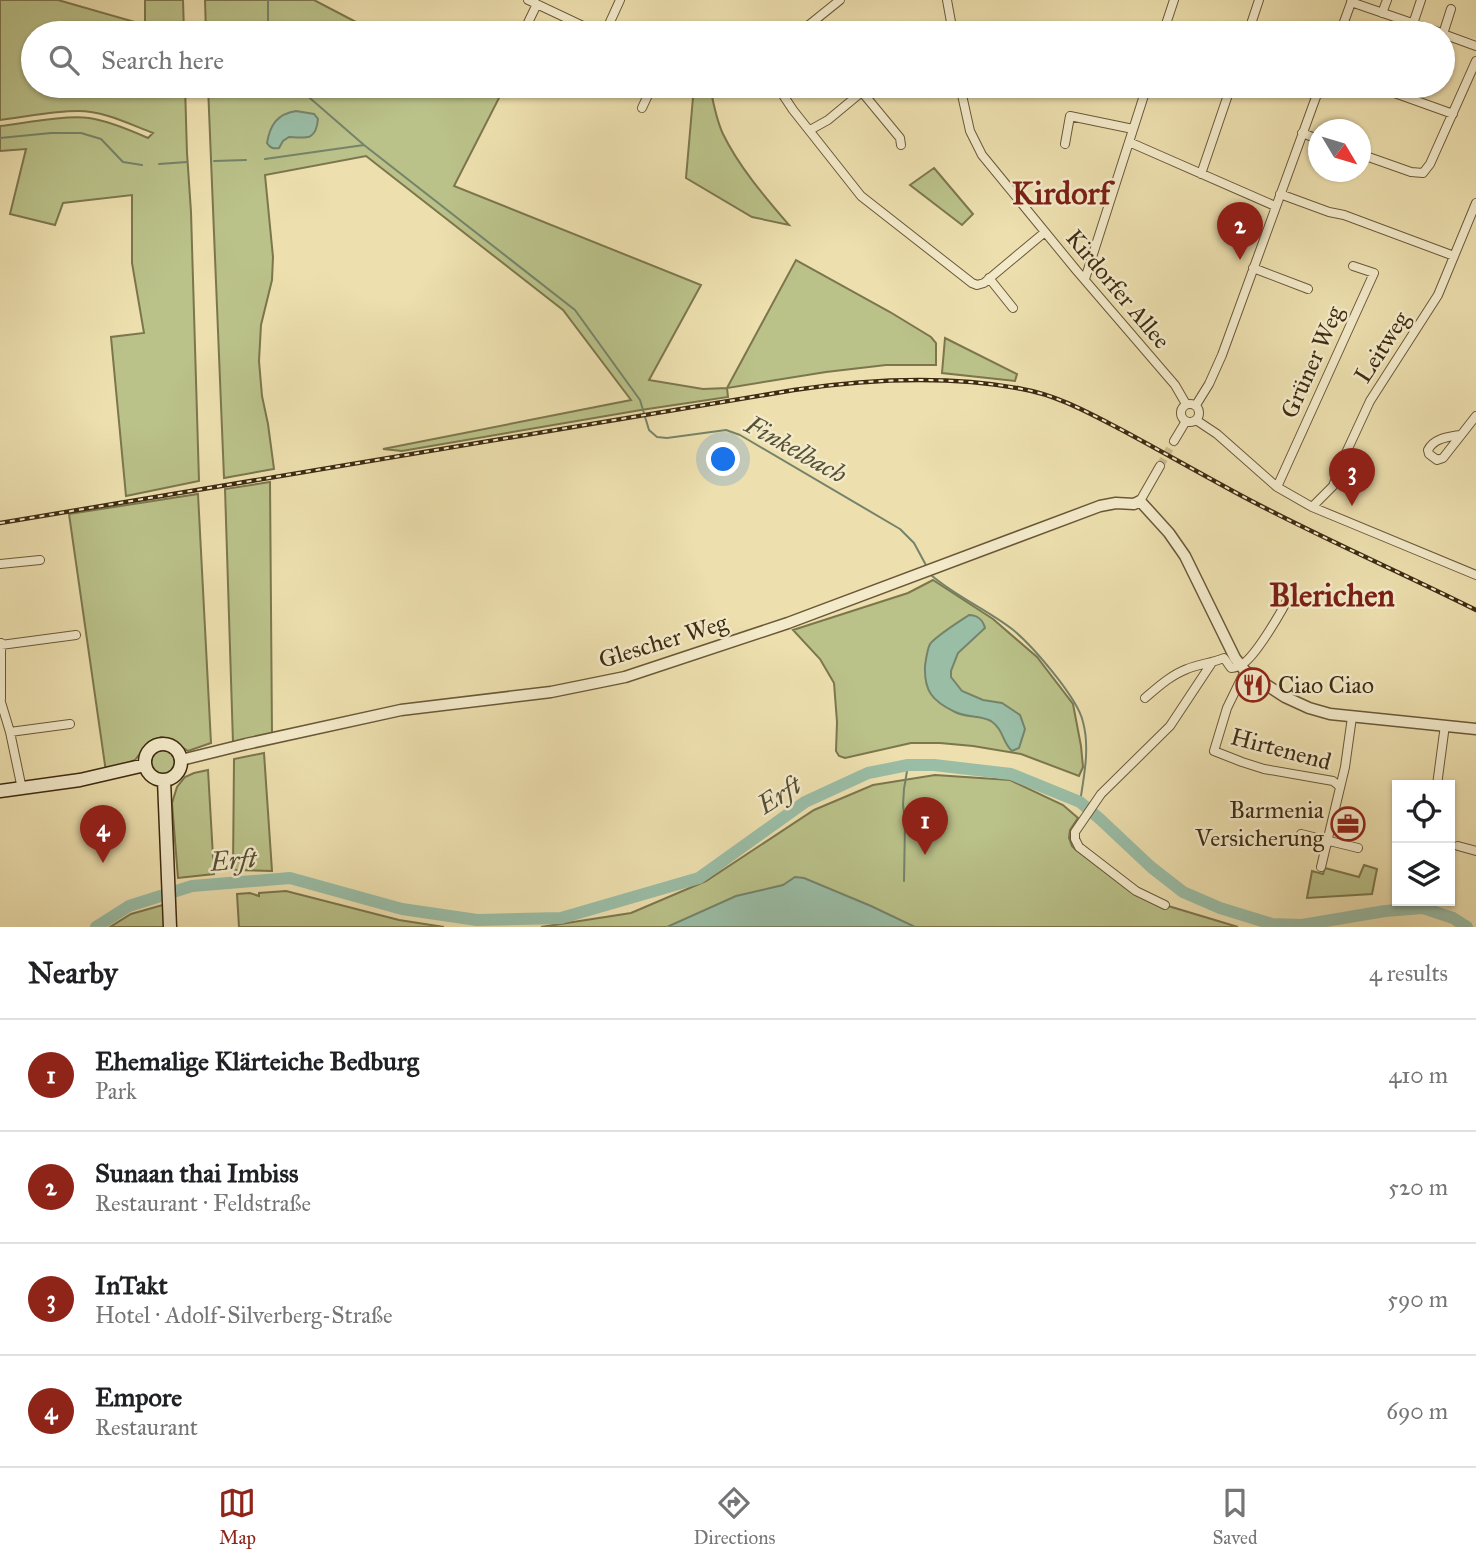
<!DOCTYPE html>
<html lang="en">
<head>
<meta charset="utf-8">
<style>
  :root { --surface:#fff; --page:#f2f2f2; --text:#202124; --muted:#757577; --line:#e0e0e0; --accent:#8f2418 }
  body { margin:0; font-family:"IM FELL Great Primer",serif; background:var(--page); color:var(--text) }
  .controls { position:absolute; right:21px; bottom:21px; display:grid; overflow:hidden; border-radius:0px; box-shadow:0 2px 5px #0004 }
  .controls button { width:63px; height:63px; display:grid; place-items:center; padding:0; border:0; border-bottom:2px solid var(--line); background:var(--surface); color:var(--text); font:35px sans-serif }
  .compass { position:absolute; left:1308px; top:119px; width:63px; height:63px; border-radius:50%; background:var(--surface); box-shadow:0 2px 5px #0004; rotate:128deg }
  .you { position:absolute; left:724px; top:460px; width:24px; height:24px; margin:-18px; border:5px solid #fff; border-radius:50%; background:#1a73e8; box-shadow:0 0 0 10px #1a73e833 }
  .badge { display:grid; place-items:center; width:46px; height:46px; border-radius:50%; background:var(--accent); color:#fff; font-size:23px; font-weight:700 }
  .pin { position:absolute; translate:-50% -58px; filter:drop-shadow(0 2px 4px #0008) }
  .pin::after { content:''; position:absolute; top:37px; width:24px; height:21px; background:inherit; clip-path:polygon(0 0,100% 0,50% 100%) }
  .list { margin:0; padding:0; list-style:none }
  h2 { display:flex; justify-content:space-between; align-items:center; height:91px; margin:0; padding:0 28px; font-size:30px }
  h2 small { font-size:23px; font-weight:400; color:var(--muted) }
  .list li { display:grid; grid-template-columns:46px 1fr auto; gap:21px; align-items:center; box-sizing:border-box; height:112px; padding:0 28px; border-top:2px solid var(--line) }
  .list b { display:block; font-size:26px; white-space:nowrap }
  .list p { margin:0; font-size:23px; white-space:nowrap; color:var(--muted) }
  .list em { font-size:23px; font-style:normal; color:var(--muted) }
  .icon { flex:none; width:38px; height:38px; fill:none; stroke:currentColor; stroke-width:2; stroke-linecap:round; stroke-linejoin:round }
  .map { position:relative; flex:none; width:1476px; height:927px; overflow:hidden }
  .search { position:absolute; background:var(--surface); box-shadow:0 2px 5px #0004; left:21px; right:21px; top:21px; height:77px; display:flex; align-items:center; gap:18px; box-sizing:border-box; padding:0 24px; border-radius:38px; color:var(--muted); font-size:26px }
  .sheet { height:539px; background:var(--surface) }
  nav { display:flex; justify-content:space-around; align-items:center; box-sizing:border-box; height:98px; border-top:2px solid var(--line); background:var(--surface); font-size:19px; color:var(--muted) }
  nav a { display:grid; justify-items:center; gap:4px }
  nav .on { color:var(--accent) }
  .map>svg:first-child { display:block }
  .green { fill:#bac189; stroke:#7c764d; stroke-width:2 }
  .water { fill:#9abda6; stroke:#75836a; stroke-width:2 }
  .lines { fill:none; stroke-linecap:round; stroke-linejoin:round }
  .stream { stroke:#75836a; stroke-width:2 }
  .river { stroke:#9abda6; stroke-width:12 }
  .minor-tunnel { stroke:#cabb8f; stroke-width:8; stroke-dasharray:8 4; stroke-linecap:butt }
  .minor-casing { stroke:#6a5838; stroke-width:10 }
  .tertiary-casing { stroke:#6a5838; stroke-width:13 }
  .secondary-casing { stroke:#3e2b11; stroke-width:15 }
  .minor { stroke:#f3eaca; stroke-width:8 }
  .tertiary { stroke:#f3eaca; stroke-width:10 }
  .secondary { stroke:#f3eaca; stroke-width:12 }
  .rail-casing { stroke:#3e2b11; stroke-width:4.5 }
  .rail { stroke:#f3eaca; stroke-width:2; stroke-dasharray:5; stroke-linecap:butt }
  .labels { text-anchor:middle; stroke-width:5; stroke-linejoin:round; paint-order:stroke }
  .street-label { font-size:24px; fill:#3e2b11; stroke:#f3eaca }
  .poi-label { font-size:24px; fill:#3e2b11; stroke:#f3eaca; text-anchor:start }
  .water-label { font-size:26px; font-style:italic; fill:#555036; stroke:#f3eaca }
  .district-label { font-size:32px; font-weight:bold; fill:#7a1f14; stroke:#f3eaca }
</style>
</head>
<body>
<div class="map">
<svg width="1476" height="927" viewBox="0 0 1476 927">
  <rect width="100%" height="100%" fill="#eddfae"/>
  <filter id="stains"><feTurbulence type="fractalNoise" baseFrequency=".00286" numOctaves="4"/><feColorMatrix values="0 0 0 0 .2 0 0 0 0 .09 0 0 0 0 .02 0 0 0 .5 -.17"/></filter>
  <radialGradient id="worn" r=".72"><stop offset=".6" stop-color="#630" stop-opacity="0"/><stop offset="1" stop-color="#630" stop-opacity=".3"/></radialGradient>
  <path class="green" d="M 0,0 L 58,0 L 145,25 L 145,0 L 183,0 L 184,33 L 33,33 L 33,86 L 185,86 L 187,153 L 191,212 L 199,481 L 126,496 L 111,337 L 144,333 L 132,263 L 132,195 L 63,203 L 55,225 L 10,214 L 26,149 L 0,151 L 0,126 C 25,123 65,115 89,118 C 109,121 130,130 148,138 L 153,133 C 129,124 104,111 78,111 C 52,111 26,117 0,120 Z
    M 205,0 L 314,0 L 377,33 L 206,33 Z
    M 208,86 L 476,86 L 499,98 L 454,186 L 701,285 L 649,380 L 703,389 L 727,388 L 796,260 L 890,312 L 931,337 L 936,343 L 936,365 L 886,365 L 826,372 L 727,388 L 728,397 L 641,410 L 402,451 L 383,449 L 631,400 L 563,310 L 366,156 L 265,175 L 273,257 L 272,280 L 261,325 L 259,361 L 262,396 L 268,424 L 274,469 L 224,478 Z
    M 694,86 L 710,86 C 713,102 716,119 723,134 C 739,167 765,197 789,225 L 752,217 L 686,178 Z
    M 934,168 L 973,214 L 962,225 L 910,185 Z
    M 945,338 L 1017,374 L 1015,381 L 942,373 Z
    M 270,482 L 272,735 L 233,743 L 225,489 Z
    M 198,494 L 211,743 L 188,751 L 171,740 L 161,737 L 148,743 L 135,760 L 106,772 L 69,514 Z
    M 933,580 L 993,619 L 1037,657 L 1073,704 L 1081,746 L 1083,767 L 1079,776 L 1021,754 L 973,746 L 940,743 L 911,743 L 845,758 L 839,756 L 836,751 L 837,722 L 834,683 L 820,659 L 793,630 L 908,593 Z
    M149 762a14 14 0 1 1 28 0a14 14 0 1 1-28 0Z
    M 264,753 L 272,871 L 233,870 L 234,759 Z
    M 208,770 L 214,874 L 178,878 L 172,803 L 177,787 L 185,777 L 194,773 Z
    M 935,775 L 1010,780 L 1063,805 L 1078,818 L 1070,830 L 1069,838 L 1072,846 L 1075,849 L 1130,891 L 1136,891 L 1165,905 L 1238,927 L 541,927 L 631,913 L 706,881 L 814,810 L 873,785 Z
    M 1364,865 L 1377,869 L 1372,894 L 1307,898 L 1312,871 L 1323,874 L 1325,868 L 1359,877 Z
    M 286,891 L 399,920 L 444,927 L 239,927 L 237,894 L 250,893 L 259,896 L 259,893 Z
    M 166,904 L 166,927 L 110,927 L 131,914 Z"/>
  <path class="water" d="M 296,111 L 314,114 L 318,119 C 316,141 306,138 289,137 L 283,141 L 279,148 C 273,149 270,148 267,143 C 270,125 277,114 296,111 Z
    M 969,615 C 977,615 983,620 985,628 L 958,653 L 951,671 L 951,677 L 962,691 L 983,700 L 1002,703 L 1020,715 L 1025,729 L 1019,748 L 1012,751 C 1002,742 1004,730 991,721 C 980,715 967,718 955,712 C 932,701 924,691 925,666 C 926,659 927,650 930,644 C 936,636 960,621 969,615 Z
    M 795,877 L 804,878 L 871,906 L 915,927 L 667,927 L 736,896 L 783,885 Z"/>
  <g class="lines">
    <path class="stream" d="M 268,0 L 268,33
      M 296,86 L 364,145 L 575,310 L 640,400 L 649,430 L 657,437 L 667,438 L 726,430 L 740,435 L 900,529 L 914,543 L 927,567
      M 0,138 L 51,133 L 81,133 L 101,139 L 123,162 L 142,165
      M 265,159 L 364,145
      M 214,161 L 246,160
      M 159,164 L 187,162
      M 931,575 C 955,596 986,609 1012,629 C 1031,644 1078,698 1083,722 C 1090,748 1084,776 1080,802
      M 904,881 L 905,821 L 903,805 L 904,789 L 908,765"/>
    <path class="river" d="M 96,927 L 129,906 L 192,886 L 290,878 L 402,909 L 477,920 L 561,918 L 699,878 L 805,802 L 868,773 L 908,765 L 934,765 L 1011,774 L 1080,802 L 1101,820 L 1151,867 L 1183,892 L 1220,908 L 1272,924 L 1302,925 L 1385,911 L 1423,908 L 1453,918 L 1467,927"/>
    <path class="minor-tunnel" d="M 1160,466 L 1174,441"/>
    <defs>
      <path id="minor" d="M 528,0 L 598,33
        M 947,0 L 953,33
        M 1351,2 L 1441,33
        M 1382,13 L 1387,0
        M 1413,24 L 1421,0
        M 523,33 L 537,4
        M 605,33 L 620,0
        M 799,33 L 840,0
        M 1163,33 L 1174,0
        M 1248,33 L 1259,0
        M 1340,33 L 1352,0
        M 1443,34 L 1476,46
        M 1443,34 L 1451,9
        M 777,86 L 793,110 L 861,196 L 972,283 L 977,285 L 984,283 L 1045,232
        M 960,86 L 970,131 L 982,155 L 1077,271 L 1175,385 L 1186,404
        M 1375,86 L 1453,114
        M 862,92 L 900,138 L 901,145
        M 642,108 L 648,95 L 649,86
        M 810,130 L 828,120 L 869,86
        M 1302,133 L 1318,139
        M 1129,142 L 1275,206
        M 1065,144 L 1070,116 L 1133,129
        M 1360,154 L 1411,172 L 1423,173 L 1430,164 L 1476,61
        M 1201,174 L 1231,86
        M 1280,194 L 1329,212 L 1344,215 L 1454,256
        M 1253,268 L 1308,289
        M 989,278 L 1013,308
        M 1085,279 L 1147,86
        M1181 413a9 9 0 1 1 18 0a9 9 0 1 1-18 0Z
        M 1196,405 L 1209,384 L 1222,355 L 1320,86
        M 1196,420 L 1217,434 L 1277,487 L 1312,507 L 1476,575
        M 1460,435 C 1448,437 1434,438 1428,450 L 1429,454 L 1437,460 L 1443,458 L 1476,416
        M 1174,441 L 1186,421
        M 1277,487 L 1374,273 L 1353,266
        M 1140,501 L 1160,466
        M 1312,507 L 1333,486 L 1345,455 L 1370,401 L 1438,295 L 1476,203
        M 0,564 L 40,560
        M 1,643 L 1,699
        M 1,645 L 76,635
        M 1245,671 L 1227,708 L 1214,751 L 1242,762 L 1264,769 L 1333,781 L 1339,786
        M 1145,698 C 1158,687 1171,675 1187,669 C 1199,664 1212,663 1224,658 L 1231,668 C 1233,668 1239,666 1241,665 C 1255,658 1284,608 1291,592
        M 0,699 L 10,732 L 22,789
        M 10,732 L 70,724
        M 1437,785 L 1445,725
        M 1301,834 L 1358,848
        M 1458,846 L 1476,851
        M 1321,867 L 1345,767 L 1352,717
        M 1165,905 L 1136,891 L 1079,847 L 1075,839 L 1075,832 L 1101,794 L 1170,726 L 1211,664"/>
      <path id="tertiary" d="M 181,760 L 246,744 L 401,710 L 551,692 L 625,677 L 788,623 L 1100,506 L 1116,503 L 1134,504 L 1140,501 L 1169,533 L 1185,556 L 1235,658 L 1245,671 L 1285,697 L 1309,708 L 1330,714 L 1476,729"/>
      <path id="secondary" d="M145 762a18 18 0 1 1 36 0a18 18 0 1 1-36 0Z
        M 164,780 L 170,927
        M 0,791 L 80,780 L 145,765"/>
    </defs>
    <use href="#minor" class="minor-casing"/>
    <use href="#tertiary" class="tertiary-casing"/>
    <use href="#secondary" class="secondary-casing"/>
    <use href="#minor" class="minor"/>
    <use href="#tertiary" class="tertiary"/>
    <use href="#secondary" class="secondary"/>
    <defs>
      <path id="rail" d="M 0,523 L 794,390 C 869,379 948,375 1022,389 C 1057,395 1089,413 1120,429 C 1161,451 1201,474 1242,496 C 1319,537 1398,571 1476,610"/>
    </defs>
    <use href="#rail" class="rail-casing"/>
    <use href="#rail" class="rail"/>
  </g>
  <defs>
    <symbol id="restaurant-ring" viewBox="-11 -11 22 22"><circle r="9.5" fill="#f3eaca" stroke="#8f2418" stroke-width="1.5"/><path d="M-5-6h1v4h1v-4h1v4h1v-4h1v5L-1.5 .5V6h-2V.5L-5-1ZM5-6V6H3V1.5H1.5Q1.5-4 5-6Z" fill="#8f2418"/></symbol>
    <symbol id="office-ring" viewBox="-11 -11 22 22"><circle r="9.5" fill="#f3eaca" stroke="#8f2418" stroke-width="1.5"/><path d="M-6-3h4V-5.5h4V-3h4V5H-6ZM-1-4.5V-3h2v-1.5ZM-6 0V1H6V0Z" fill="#8f2418"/></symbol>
  </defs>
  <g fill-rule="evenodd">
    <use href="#restaurant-ring" x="1234" y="666" width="38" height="38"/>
    <use href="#office-ring" x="1329" y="805" width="38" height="38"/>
  </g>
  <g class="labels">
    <g class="street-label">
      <text transform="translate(1118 289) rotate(50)" y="8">Kirdorfer Allee</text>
      <text transform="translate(1382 347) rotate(-57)" y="8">Leitweg</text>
      <text transform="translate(1312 362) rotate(-66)" y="8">Grüner Weg</text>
      <text transform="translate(663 641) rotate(-17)" y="8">Glescher Weg</text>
      <text transform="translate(1281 749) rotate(15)" y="8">Hirtenend</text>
    </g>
    <g class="poi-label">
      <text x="1278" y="693">Ciao Ciao</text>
      <text x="1324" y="818" text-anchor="end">Barmenia<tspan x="1324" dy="28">Versicherung</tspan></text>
    </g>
    <g class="water-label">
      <text transform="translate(796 449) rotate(29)" y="9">Finkelbach</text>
      <text transform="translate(779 795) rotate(-33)" y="9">Erft</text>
      <text transform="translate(233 860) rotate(-5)" y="9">Erft</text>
    </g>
    <g class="district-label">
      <text x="1061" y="204">Kirdorf</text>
      <text x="1332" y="606">Blerichen</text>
    </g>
  </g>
  <rect width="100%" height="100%" filter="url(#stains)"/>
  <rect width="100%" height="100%" fill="url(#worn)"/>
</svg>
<div class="controls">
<button><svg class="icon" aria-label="locate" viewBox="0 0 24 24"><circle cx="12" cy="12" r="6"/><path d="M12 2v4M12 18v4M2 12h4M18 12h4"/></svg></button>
<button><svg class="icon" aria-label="layers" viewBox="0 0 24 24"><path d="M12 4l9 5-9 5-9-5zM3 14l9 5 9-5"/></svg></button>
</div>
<svg class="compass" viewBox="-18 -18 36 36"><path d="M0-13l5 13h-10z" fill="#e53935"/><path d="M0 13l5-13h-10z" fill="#757577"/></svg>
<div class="you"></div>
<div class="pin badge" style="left:925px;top:855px">1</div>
<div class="pin badge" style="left:1240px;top:260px">2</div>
<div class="pin badge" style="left:1352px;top:506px">3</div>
<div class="pin badge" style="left:103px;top:863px">4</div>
<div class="search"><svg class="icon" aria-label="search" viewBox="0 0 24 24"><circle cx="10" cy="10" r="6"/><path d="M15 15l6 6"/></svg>Search here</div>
</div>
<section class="sheet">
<h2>Nearby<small>4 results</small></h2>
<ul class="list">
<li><span class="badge">1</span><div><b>Ehemalige Klärteiche Bedburg</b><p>Park</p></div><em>410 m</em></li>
<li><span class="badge">2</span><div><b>Sunaan thai Imbiss</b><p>Restaurant · Feldstraße</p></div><em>520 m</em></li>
<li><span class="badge">3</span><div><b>InTakt</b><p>Hotel · Adolf-Silverberg-Straße</p></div><em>590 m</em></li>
<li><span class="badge">4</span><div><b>Empore</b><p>Restaurant</p></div><em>690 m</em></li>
</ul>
</section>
<nav>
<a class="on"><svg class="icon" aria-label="map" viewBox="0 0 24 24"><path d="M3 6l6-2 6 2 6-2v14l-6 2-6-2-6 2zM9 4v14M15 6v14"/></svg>Map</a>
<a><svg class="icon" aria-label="directions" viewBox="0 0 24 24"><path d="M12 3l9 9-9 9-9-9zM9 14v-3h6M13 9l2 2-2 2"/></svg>Directions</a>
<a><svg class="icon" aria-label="saved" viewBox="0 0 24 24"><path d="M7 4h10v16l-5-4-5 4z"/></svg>Saved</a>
</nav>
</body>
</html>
